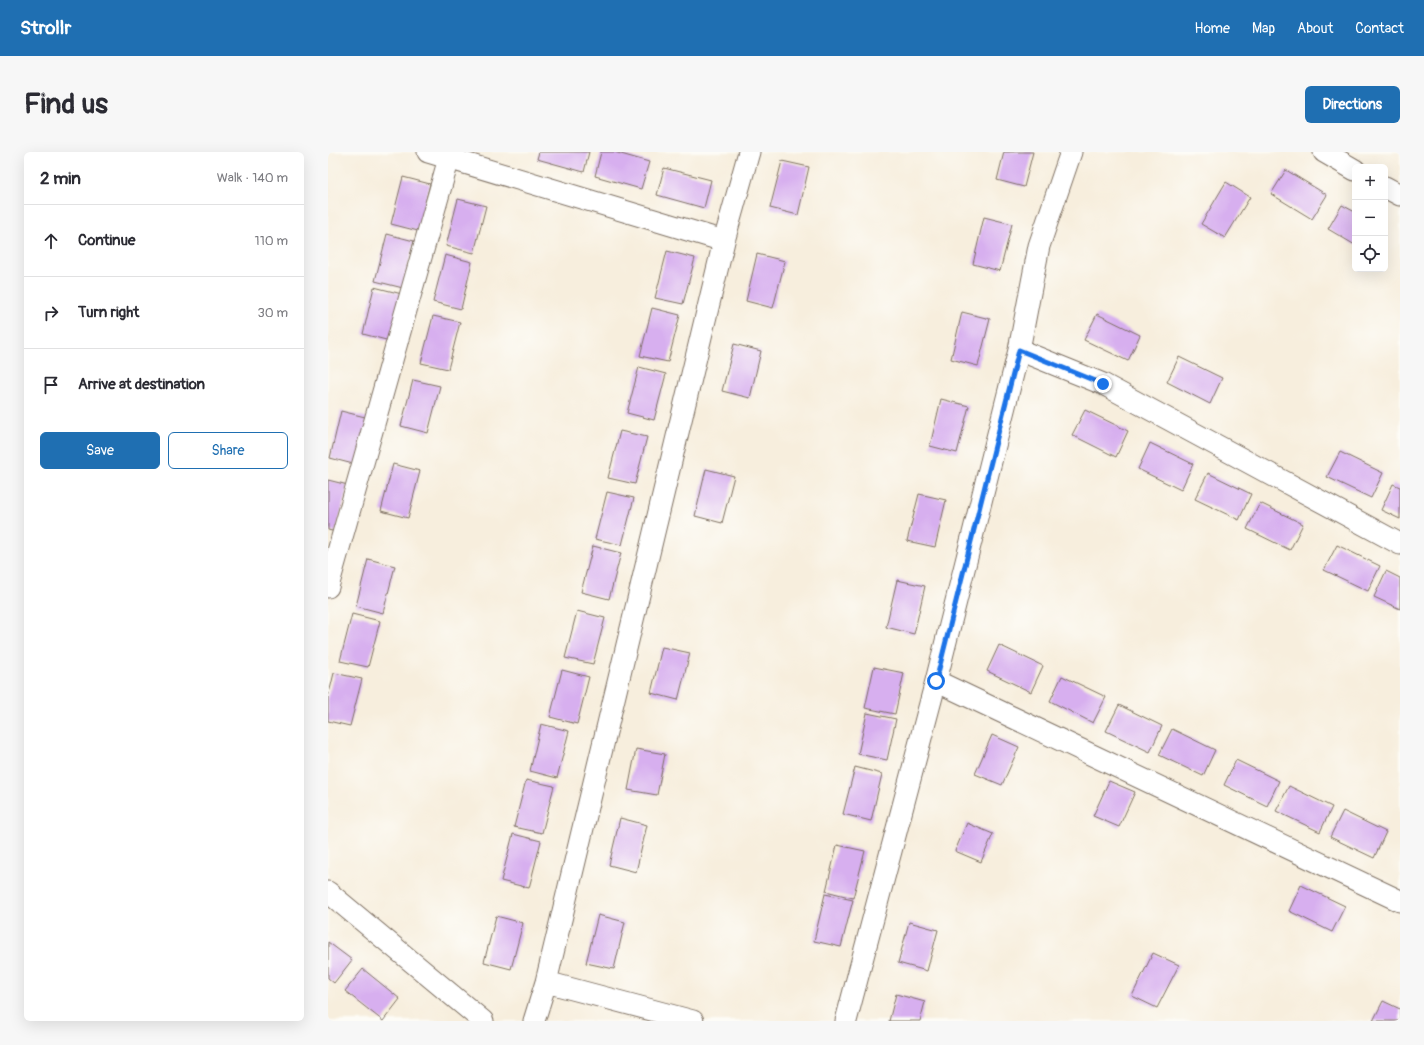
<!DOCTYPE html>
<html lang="en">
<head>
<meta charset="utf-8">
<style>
  :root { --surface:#fff; --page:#f7f7f7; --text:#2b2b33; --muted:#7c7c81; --line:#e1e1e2; --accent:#1f6fb2 }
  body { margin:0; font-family:Pangolin,sans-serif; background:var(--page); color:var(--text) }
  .controls { position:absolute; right:12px; top:12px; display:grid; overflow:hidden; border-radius:6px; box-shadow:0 4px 16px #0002 }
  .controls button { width:36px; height:36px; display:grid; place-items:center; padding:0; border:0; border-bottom:1px solid var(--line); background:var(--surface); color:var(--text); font:20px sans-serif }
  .stop { position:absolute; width:12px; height:12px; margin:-9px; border:3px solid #1a73e8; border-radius:50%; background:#fff }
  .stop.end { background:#1a73e8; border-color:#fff; box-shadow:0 1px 4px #0008 }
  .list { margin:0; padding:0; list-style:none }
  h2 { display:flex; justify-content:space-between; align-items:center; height:52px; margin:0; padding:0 16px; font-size:17px }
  h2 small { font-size:13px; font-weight:400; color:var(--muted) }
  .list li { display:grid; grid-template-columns:26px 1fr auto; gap:12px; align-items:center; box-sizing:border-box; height:72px; padding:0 16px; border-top:1px solid var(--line) }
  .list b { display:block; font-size:15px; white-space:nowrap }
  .list em { font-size:13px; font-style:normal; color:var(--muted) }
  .actions { display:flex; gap:8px; padding:12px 16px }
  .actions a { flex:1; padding:9px 0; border:1px solid var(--accent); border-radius:6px; text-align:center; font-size:14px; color:var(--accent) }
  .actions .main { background:var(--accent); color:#fff }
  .icon { flex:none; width:22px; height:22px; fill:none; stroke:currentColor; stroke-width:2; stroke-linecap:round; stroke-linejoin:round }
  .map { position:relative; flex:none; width:1072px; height:869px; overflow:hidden; border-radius:6px }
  header { display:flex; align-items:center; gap:24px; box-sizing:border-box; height:56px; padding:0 20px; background:var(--accent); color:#fff }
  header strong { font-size:19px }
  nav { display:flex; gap:22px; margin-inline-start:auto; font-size:14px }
  .intro { display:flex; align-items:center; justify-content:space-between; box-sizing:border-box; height:96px; padding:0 24px }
  h1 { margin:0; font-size:28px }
  .button { padding:10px 18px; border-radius:6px; background:var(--accent); color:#fff; font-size:14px; font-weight:700 }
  main { display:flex; gap:24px; padding:0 24px }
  aside { flex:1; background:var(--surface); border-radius:6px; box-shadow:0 4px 16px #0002 }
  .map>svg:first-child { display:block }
  .building { fill:#d7afef }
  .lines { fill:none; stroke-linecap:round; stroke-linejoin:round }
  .minor-casing { stroke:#7d6f61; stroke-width:23 }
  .minor { stroke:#fff; stroke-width:21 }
  .route { stroke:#1a73e8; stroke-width:5 }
</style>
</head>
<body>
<header>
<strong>Strollr</strong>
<nav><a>Home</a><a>Map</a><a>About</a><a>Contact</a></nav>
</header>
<div class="intro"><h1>Find us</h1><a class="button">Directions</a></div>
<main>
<aside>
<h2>2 min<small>Walk · 140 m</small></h2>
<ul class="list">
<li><svg class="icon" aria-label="ahead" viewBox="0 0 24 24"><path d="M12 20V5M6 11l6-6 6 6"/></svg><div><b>Continue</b></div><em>110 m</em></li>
<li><svg class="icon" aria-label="right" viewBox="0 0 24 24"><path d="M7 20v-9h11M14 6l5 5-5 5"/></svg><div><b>Turn right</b></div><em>30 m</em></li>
<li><svg class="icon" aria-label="arrive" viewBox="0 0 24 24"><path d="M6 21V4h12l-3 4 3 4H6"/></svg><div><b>Arrive at destination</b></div></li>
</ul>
<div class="actions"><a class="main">Save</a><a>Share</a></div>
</aside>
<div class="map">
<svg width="1072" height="869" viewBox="0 0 1072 869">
  <rect width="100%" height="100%" fill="#fdfcf7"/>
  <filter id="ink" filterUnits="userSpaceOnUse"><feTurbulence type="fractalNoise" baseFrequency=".025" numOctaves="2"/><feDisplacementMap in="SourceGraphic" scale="8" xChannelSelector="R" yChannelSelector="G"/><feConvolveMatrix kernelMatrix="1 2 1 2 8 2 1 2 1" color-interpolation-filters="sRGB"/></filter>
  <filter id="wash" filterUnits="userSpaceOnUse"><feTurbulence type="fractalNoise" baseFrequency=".012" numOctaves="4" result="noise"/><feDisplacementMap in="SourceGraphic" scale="16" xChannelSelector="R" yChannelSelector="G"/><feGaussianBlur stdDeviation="0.9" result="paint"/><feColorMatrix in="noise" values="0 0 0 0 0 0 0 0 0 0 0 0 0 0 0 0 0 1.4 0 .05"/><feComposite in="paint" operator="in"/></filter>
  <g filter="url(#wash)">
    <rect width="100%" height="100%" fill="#f7eedd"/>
    <g id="blocks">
      <path class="building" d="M 211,0 L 261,0 L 256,20 L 209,7 Z
        M 273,0 L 286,0 L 321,10 L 313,37 L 267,24 Z
        M 676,0 L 705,0 L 696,35 L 669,28 Z
        M 454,9 L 481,15 L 470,63 L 442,56 Z
        M 336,16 L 383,28 L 376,56 L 329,43 Z
        M 958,18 L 999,43 L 984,67 L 943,42 Z
        M 75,25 L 102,32 L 90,79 L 63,72 Z
        M 898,30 L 922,45 L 897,86 L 873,72 Z
        M 130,47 L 158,54 L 146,101 L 118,94 Z
        M 1014,53 L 1027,60 L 1027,93 L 1000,77 Z
        M 656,65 L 684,72 L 672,119 L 645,112 Z
        M 59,82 L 86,89 L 75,136 L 47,129 Z
        M 339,99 L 367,106 L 355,152 L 327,146 Z
        M 429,102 L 457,109 L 445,156 L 418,149 Z
        M 117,103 L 144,110 L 133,157 L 105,150 Z
        M 46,135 L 74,142 L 62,189 L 35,182 Z
        M 324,156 L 352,163 L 340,210 L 312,204 Z
        M 634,160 L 662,167 L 650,214 L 623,207 Z
        M 769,162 L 812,183 L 800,209 L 756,188 Z
        M 105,164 L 132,170 L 120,217 L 93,211 Z
        M 406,192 L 433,199 L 422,246 L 394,239 Z
        M 851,205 L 894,226 L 882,252 L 839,230 Z
        M 311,215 L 338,222 L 326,268 L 299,261 Z
        M 85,228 L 112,234 L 100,281 L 73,274 Z
        M 613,247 L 641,254 L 629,301 L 602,294 Z
        M 757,258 L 800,279 L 788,305 L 744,283 Z
        M 13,259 L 41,266 L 29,313 L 2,306 Z
        M 292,279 L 319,285 L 307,332 L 280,326 Z
        M 822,291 L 865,312 L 853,338 L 810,317 Z
        M 1012,300 L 1055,321 L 1043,346 L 999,325 Z
        M 65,312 L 92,319 L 80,366 L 53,359 Z
        M 378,317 L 406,324 L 394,371 L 367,364 Z
        M 880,321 L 923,342 L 911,368 L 867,347 Z
        M 0,328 L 20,333 L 8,380 L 0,378 Z
        M 1065,332 L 1072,335 L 1072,367 L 1053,358 Z
        M 279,340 L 306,346 L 294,393 L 267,387 Z
        M 591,342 L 618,348 L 607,395 L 579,389 Z
        M 932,351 L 975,372 L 962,398 L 919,377 Z
        M 1009,393 L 1052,414 L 1040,439 L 996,418 Z
        M 265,394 L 293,401 L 281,447 L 253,440 Z
        M 40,407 L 67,414 L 55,461 L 28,454 Z
        M 1058,419 L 1072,426 L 1072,457 L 1046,445 Z
        M 569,428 L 597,434 L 586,482 L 558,475 Z
        M 249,459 L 277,466 L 265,512 L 237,506 Z
        M 24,462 L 52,469 L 40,515 L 12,509 Z
        M 671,493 L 715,514 L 703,540 L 659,519 Z
        M 334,495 L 362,501 L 350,548 L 323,541 Z
        M 546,515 L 576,521 L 567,562 L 537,556 Z
        M 234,518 L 261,525 L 249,572 L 222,565 Z
        M 6,521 L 34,527 L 22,574 L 0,569 L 0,546 Z
        M 734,524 L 778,545 L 765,571 L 722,549 Z
        M 791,553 L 834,574 L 822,600 L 778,579 Z
        M 539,561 L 568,567 L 559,608 L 530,602 Z
        M 213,572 L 241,579 L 229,626 L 202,619 Z
        M 844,577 L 887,598 L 875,624 L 831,603 Z
        M 664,583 L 691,595 L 674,633 L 647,622 Z
        M 308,597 L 337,602 L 329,643 L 300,638 Z
        M 908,608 L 951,629 L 939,654 L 896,633 Z
        M 527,615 L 554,622 L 543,669 L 515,662 Z
        M 198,628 L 226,634 L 214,681 L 186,675 Z
        M 781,629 L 807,640 L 791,675 L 765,664 Z
        M 961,634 L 1004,655 L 992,680 L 948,659 Z
        M 1015,659 L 1058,680 L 1046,706 L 1002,685 Z
        M 292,666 L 319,673 L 308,720 L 281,713 Z
        M 639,671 L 665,682 L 653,710 L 627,699 Z
        M 185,682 L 213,689 L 201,736 L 173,729 Z
        M 509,693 L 537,699 L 525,746 L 498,739 Z
        M 973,733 L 1017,754 L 1004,780 L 961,759 Z
        M 497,742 L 525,748 L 513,795 L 486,789 Z
        M 270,763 L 297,770 L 286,817 L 258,811 Z
        M 168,764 L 195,771 L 183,817 L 156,810 Z
        M 581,770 L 610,778 L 599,819 L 570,811 Z
        M 0,790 L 24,808 L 6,831 L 0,826 Z
        M 825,801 L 851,813 L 829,856 L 804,844 Z
        M 35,817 L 72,847 L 55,869 L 17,839 Z
        M 568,842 L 597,850 L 592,869 L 561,869 Z
        M 1055,849 L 1072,857 L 1072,869 L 1045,869 Z"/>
    </g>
  </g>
  <g filter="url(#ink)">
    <use href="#blocks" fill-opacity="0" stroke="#7d6f61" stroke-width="1"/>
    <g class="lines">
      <defs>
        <path id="minor" d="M 100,0 L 396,89
          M 996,0 L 1027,18
          M 1057,35 L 1072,43
          M 691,198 L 775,232 L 1072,392
          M 0,435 L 121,6
          M 608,529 L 1072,749
          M 0,740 L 155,869
          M 218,830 L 365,869
          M 206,869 L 218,830 L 396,89 L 421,0
          M 518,869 L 608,529 L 691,198 L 711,94 L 743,0"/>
      </defs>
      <use href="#minor" class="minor-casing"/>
      <use href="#minor" class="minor"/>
    </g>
  </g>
  <g class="lines" filter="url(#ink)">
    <path class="route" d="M 608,529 L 691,198 L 775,232"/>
  </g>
</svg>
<div class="controls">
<button>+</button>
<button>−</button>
<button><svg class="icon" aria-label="locate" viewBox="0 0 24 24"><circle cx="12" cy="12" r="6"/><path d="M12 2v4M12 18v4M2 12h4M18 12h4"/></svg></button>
</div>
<div class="stop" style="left:608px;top:529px"></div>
<div class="stop end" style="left:775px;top:232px"></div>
</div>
</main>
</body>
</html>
